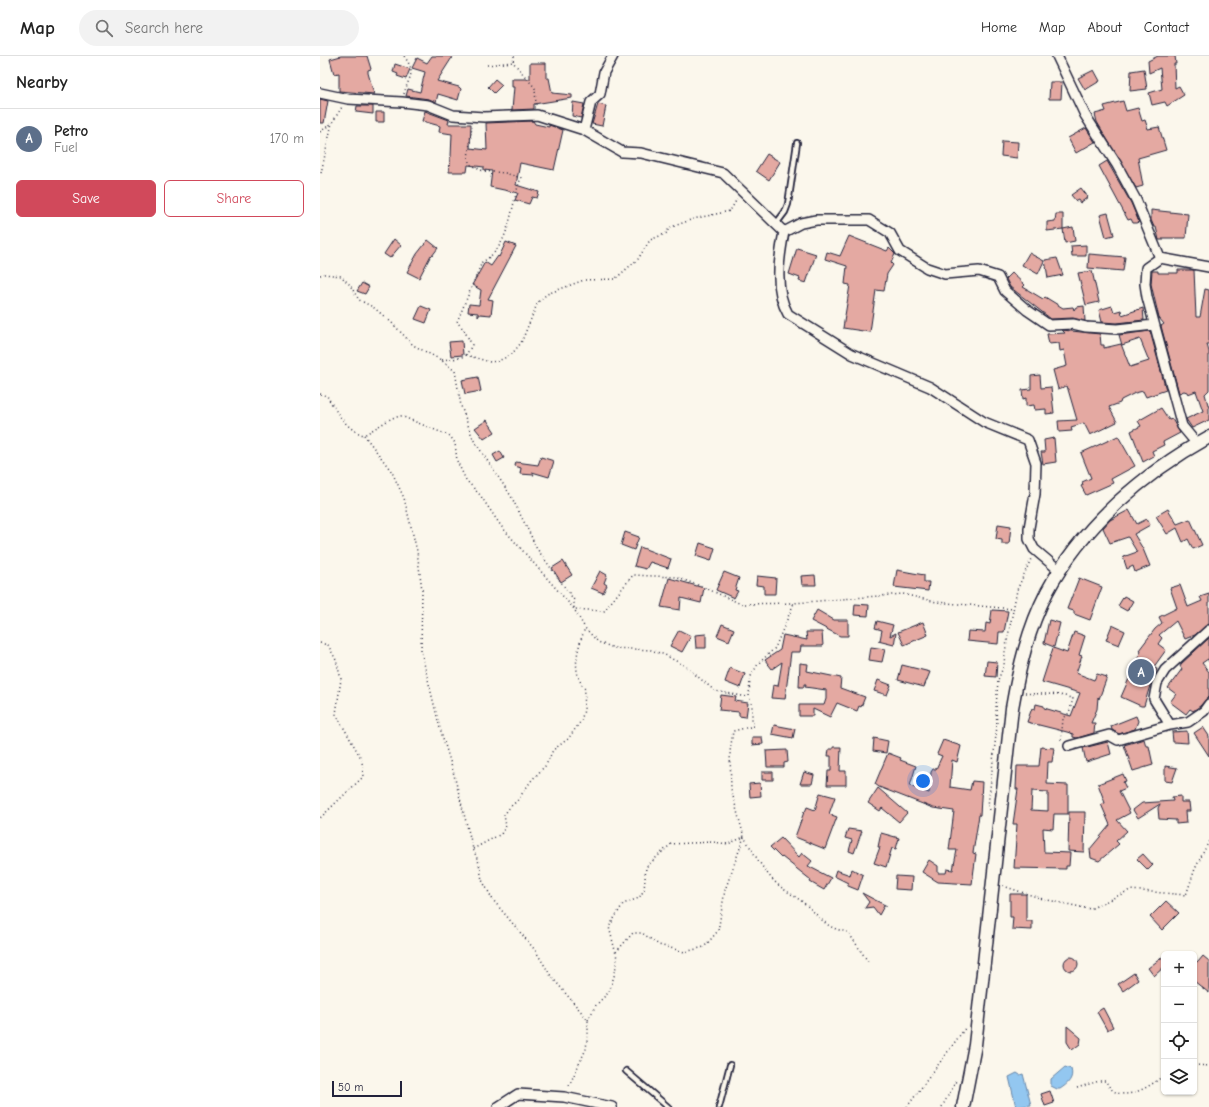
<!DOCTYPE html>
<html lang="en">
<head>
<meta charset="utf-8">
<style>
  :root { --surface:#fff; --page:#f2f2f2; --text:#222; --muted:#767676; --line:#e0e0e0; --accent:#d1495b }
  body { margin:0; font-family:"Comic Neue",sans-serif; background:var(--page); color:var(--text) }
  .controls { position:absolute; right:12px; bottom:12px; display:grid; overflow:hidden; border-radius:6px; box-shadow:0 1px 3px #0004 }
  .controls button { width:36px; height:36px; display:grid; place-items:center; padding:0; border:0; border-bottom:1px solid var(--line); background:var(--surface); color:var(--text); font:20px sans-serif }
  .scale { position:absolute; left:12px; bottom:10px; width:70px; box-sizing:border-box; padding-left:4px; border:2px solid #22223b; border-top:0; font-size:11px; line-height:14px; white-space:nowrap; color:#22223b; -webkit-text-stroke:3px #fbf7ec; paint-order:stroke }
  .you { position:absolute; left:603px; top:725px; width:14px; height:14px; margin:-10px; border:3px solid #fff; border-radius:50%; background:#1a73e8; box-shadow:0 0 0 6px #1a73e833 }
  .badge { display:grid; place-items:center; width:26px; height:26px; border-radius:50%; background:var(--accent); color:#fff; font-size:13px; font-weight:700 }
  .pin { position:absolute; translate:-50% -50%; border:2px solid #fff; box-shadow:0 1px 4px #0006 }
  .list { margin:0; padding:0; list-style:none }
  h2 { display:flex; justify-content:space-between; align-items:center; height:52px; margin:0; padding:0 16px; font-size:17px }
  h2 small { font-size:13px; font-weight:400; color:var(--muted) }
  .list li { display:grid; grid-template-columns:26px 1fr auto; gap:12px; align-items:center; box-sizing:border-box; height:60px; padding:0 16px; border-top:1px solid var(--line) }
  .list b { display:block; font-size:15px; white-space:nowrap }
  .list p { margin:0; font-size:13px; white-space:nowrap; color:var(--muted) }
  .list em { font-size:13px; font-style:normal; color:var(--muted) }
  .actions { display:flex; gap:8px; padding:12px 16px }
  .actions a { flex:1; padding:9px 0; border:1px solid var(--accent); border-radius:6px; text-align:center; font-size:14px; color:var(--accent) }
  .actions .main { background:var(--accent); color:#fff }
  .icon { flex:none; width:22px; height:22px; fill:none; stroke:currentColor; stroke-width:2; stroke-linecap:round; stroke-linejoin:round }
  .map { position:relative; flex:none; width:889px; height:1051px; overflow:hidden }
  header { display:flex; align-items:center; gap:24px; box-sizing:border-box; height:56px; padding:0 20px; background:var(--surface); border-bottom:1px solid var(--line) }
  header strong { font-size:19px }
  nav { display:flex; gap:22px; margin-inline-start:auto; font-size:14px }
  .search { width:280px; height:36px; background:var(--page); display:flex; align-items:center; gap:10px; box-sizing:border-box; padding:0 14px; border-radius:22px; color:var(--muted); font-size:15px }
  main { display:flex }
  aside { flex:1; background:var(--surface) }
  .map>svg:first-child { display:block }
  .water { fill:#93c7f0; stroke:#6685a8 }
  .building { fill:#e4a9a2; stroke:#22223b; fill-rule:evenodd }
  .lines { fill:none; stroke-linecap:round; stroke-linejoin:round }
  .lane-casing { stroke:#22223b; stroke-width:8 }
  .street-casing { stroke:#22223b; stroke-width:12 }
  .secondary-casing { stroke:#22223b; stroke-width:15 }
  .path { stroke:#22223b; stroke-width:1.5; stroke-dasharray:1 3; stroke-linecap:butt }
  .lane { stroke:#fbf7ec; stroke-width:4.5 }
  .street { stroke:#fbf7ec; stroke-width:9 }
  .secondary { stroke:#fbf7ec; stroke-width:12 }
</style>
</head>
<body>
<header>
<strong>Map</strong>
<div class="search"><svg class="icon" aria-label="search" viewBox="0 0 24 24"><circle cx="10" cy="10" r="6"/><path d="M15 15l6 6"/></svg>Search here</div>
<nav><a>Home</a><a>Map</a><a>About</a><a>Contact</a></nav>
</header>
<main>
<aside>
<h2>Nearby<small></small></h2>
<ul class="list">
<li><span class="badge" style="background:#5c6f8a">A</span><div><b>Petro</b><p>Fuel</p></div><em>170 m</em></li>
</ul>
<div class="actions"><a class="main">Save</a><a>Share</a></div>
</aside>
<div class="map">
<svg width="889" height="1051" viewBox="0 0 889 1051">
  <rect width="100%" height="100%" fill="#fbf7ec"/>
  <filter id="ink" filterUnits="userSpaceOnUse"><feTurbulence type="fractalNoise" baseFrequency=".025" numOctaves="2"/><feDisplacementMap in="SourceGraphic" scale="8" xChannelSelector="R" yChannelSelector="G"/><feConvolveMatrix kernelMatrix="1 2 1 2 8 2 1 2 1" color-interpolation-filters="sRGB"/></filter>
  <g filter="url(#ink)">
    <path class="water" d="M 745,1011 L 751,1013 C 754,1022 748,1028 740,1033 L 737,1033 L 731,1030 L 731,1023 Z
      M 697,1017 L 700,1019 L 703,1018 L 711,1049 L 696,1051 L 689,1021 Z"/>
    <path class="building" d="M 21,0 L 47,0 L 51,13 L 48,14 L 48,17 L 54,38 L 19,35 L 19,17 L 14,18 L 10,3 Z
      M 112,0 L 133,0 L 117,25 L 139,31 L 141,33 L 138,44 L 118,38 L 116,46 L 109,43 L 86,40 L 88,33 L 100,36 L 105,16 L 92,12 L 97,2 L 107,7 Z
      M 838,0 L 855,0 L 856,8 L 854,8 L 855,32 L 859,30 L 864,39 L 847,50 L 845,46 L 832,49 L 829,37 L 842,33 L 840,12 L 829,17 L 828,5 Z
      M 210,7 L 226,7 L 226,22 L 229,22 L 232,37 L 252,39 L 252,42 L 214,48 L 214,53 L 192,54 L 194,31 L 192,31 L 192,23 L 210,23 Z
      M 75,8 L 90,13 L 86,23 L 77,20 L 78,18 L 73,16 Z
      M 824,13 L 827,33 L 810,35 L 811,15 Z
      M 774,14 L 780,25 L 765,34 L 758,22 Z
      M 175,23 L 182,29 L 174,37 L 168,31 Z
      M 730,26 L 742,26 L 741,43 L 729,43 Z
      M 0,43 L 8,45 L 4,67 L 0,67 Z
      M 803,45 L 806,55 L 818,52 L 822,65 L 825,64 L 828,73 L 839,71 L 846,94 L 818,102 L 823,130 L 816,132 L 777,66 L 775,58 L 786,55 L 784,50 Z
      M 253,46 L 264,48 L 261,62 L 252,60 Z
      M 278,48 L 286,50 L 282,70 L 272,68 Z
      M 37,50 L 53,50 L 53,58 L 36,56 Z
      M 105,55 L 129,64 L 128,68 L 151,68 L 150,92 L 167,94 L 166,67 L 213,65 L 215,68 L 229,71 L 229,69 L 243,74 L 234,114 L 200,107 L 196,129 L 219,136 L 217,142 L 212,141 L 209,148 L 195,144 L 198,137 L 170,131 L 172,115 L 164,114 L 164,111 L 148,109 L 147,116 L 129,116 L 130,101 L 131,101 L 132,78 L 119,76 L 120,70 L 102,65 Z
      M 56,56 L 64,56 L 64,66 L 56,66 Z
      M 766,72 L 775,86 L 756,97 L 748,82 Z
      M 682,85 L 698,86 L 697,102 L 681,100 Z
      M 447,98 L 460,106 L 449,124 L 436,115 Z
      M 787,105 L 811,147 L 819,166 L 816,167 L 813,167 L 811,163 L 808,164 L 779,110 Z
      M 761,132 L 768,141 L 760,147 L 758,144 L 756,145 L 751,139 Z
      M 831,154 L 868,158 L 866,182 L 843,182 L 843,184 L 839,184 L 836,171 L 834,171 L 831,164 Z
      M 788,157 L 794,179 L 786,181 L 780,159 Z
      M 736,158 L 743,158 L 743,173 L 753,171 L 755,185 L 745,187 L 743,173 L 727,175 L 727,166 L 735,165 Z
      M 529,180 L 567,195 L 569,192 L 575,198 L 571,207 L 573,209 L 567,218 L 564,235 L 556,234 L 550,276 L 523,272 L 530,229 L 525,228 L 527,210 L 505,203 L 507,196 L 520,200 Z
      M 74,183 L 81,189 L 70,202 L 64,198 Z
      M 108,184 L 118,192 L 112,200 L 111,199 L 99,222 L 87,216 L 97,198 Z
      M 186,186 L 196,190 L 168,243 L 173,244 L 171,259 L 160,258 L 158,261 L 158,257 L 148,256 L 149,248 L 159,249 L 161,234 L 152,229 L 165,206 L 171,210 L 178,200 L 179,201 Z
      M 766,189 L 766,200 L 752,200 L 751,190 Z
      M 477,192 L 496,198 L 486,227 L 479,225 L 480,222 L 469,218 Z
      M 709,197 L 724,205 L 718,218 L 702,209 Z
      M 769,198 L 805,201 L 803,215 L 768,212 Z
      M 737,202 L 743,219 L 728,222 L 725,204 Z
      M 858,214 L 874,214 L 876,261 L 880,261 L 885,233 L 889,234 L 889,288 L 887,288 L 889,296 L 889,334 L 885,338 L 889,352 L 889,364 L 872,372 L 866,363 L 883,355 L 876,335 L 868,338 L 867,336 L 864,335 L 859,337 L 841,270 L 844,268 L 839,262 L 831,228 L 832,215 L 838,215 L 838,217 L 858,217 Z
      M 772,215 L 779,246 L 766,249 L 758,217 Z
      M 692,217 L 705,229 L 703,231 L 723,243 L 725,241 L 743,252 L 753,251 L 754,254 L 756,251 L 764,250 L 765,265 L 753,262 L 731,263 L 690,231 L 686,223 Z
      M 42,227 L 49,231 L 45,238 L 37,235 Z
      M 101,250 L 111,254 L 106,267 L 95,263 Z
      M 792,250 L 794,256 L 801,254 L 802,259 L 823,252 L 824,264 L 797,267 L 782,266 L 779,254 Z
      M 742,274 L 780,278 L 781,289 L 784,289 L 784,292 L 801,288 L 810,311 L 829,305 L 820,283 L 802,289 L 799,279 L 830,275 L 846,334 L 826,341 L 823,335 L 815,337 L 801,344 L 800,347 L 789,351 L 797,366 L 770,379 L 764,367 L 751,371 L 752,375 L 739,376 L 738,365 L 757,364 L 747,330 L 738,333 L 733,314 L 747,310 L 744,294 L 740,295 L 739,287 L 729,288 L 727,278 L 745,277 Z
      M 142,285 L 143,299 L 131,300 L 129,286 Z
      M 720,319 L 721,332 L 731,331 L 734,357 L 726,358 L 726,353 L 715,354 L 714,349 L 706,350 L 706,342 L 703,343 L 702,334 L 711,333 L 711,320 Z
      M 158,321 L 161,335 L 145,338 L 142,324 Z
      M 841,352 L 849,364 L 852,363 L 860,377 L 843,386 L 844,389 L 832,395 L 834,400 L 823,406 L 811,375 L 821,370 L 818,365 Z
      M 167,364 L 175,376 L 164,383 L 155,372 Z
      M 798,380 L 815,410 L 791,423 L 793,427 L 766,439 L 761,430 L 763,429 L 762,426 L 771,422 L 761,397 Z
      M 734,382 L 736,406 L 723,408 L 721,396 L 725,396 L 724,384 Z
      M 180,395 L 184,402 L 177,406 L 173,399 Z
      M 221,401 L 234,405 L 229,421 L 212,416 L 214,419 L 200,418 L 201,412 L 195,410 L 196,406 L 218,409 Z
      M 848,453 L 857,468 L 870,463 L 882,489 L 873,493 L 868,483 L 863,486 L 857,472 L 847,478 L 836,460 Z
      M 809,454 L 817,468 L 827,463 L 830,469 L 814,478 L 823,493 L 830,510 L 815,516 L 813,510 L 807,513 L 803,501 L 817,496 L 808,481 L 790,487 L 783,472 L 790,464 Z
      M 678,468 L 691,470 L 689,488 L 682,488 L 682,484 L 676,483 Z
      M 305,476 L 319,481 L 314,494 L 301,489 Z
      M 380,487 L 395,492 L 391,505 L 376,500 Z
      M 320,491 L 351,503 L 348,512 L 330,506 L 326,513 L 314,510 Z
      M 243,505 L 252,519 L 241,526 L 232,512 Z
      M 577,514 L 604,519 L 604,526 L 609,526 L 608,535 L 574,531 Z
      M 280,515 L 287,519 L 284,527 L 287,529 L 283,537 L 271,532 Z
      M 404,516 L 419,522 L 415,534 L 418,535 L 414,542 L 396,534 Z
      M 495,519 L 496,529 L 482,529 L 481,520 Z
      M 437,520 L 456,522 L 455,538 L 444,538 L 444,530 L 436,529 Z
      M 349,522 L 384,532 L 381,547 L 361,542 L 360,554 L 341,551 Z
      M 759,522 L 782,531 L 770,564 L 754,558 L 754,555 L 747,553 Z
      M 860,529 L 868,551 L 882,545 L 880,541 L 889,538 L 889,568 L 875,579 L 865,583 L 856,565 L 839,579 L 842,582 L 838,588 L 846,594 L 833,612 L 837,613 L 831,626 L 824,650 L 821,650 L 801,641 L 821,595 L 819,594 L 835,573 L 842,567 L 839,561 L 857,552 L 850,532 Z
      M 804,540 L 813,545 L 807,555 L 798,550 Z
      M 535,548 L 549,549 L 548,560 L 534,559 Z
      M 497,554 L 514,564 L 528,564 L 528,580 L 520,580 L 491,565 Z
      M 672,554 L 688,555 L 684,576 L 679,576 L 678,588 L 647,585 L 648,575 L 665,576 L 666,567 L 670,568 Z
      M 729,564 L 740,567 L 734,591 L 724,587 Z
      M 557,565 L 573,569 L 570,580 L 576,577 L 574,589 L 558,585 L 560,584 L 562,574 L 555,572 Z
      M 603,566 L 608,579 L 584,589 L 578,576 Z
      M 402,568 L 414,573 L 409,585 L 397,580 Z
      M 792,569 L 805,575 L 799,589 L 786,584 Z
      M 359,574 L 371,580 L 362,596 L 350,590 Z
      M 486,576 L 502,576 L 503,590 L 481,590 L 480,596 L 471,596 L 465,643 L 451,642 L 453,629 L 458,630 L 462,606 L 452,613 L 445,604 L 460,594 L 463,579 L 487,584 Z
      M 754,576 L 765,580 L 759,599 L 762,600 L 756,617 L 774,624 L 777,618 L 787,621 L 779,643 L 778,641 L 777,653 L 771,667 L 775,667 L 774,677 L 757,682 L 753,681 L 753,678 L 747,676 L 707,666 L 712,652 L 715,653 L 716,648 L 724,650 L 724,652 L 751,660 L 760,637 L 722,626 L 733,592 L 747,597 Z
      M 386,578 L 386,592 L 376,592 L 375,579 Z
      M 889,582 L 889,606 L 888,603 L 882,607 L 889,616 L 889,640 L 880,650 L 873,655 L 870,653 L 866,658 L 850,646 L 856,638 L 848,632 L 862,613 L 860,610 L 861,608 Z
      M 551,591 L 565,593 L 562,606 L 549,604 Z
      M 667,605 L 677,606 L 676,621 L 665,620 Z
      M 480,607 L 488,608 L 487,615 L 521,622 L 520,632 L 545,641 L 541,651 L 539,650 L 537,655 L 517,647 L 510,661 L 493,653 L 493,660 L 479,660 L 479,649 L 504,649 L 506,643 L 506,634 L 485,631 L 486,628 L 484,628 L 484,631 L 479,631 Z
      M 582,609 L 610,616 L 604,631 L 578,624 Z
      M 410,612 L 425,618 L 420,632 L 405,626 Z
      M 558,624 L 571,629 L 567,639 L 554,635 Z
      M 401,639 L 416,641 L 415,645 L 428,647 L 426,661 L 419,660 L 419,656 L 399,654 Z
      M 816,660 L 818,665 L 815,673 L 799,678 L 792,674 L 791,670 Z
      M 454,669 L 475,673 L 473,682 L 452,678 Z
      M 883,671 L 889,680 L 889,700 L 874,677 Z
      M 867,675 L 868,687 L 853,686 L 852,676 Z
      M 432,681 L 442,681 L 443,688 L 432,689 Z
      M 554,682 L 568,685 L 566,697 L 553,695 Z
      M 824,683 L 826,690 L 829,690 L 833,709 L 813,715 L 804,689 Z
      M 623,684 L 641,690 L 637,706 L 632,704 L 630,731 L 650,734 L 652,725 L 662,726 L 660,759 L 659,759 L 653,797 L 656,798 L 652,828 L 618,826 L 602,816 L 609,804 L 618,810 L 618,817 L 626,817 L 627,813 L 633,814 L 637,794 L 629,794 L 634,755 L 613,752 L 559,731 L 555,728 L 568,697 L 581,702 L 580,704 L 596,710 L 590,730 L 609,737 L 611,716 L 613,713 L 616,713 L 622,700 L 617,698 Z
      M 788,686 L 791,698 L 766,706 L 763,692 Z
      M 513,691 L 521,691 L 520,715 L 526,715 L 526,729 L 507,729 L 508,715 L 511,715 L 511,700 L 508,700 L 509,693 L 513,693 Z
      M 721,691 L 734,692 L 732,706 L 728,706 L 727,728 L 748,729 L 748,758 L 734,758 L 733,773 L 723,772 L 724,796 L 750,797 L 749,810 L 746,810 L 746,813 L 694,812 L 697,768 L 693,768 L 698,733 L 696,733 L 697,710 L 719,710 ZM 712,735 L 728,736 L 728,755 L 711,754 Z
      M 467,694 L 468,706 L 464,707 L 464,711 L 447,711 L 446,695 Z
      M 845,710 L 857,712 L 852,726 L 845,725 Z
      M 442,716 L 453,716 L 453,724 L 442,724 Z
      M 484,716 L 494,719 L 492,728 L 480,728 Z
      M 803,718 L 806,725 L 803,726 L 806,732 L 799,735 L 810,757 L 797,764 L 807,775 L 796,785 L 799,788 L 779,805 L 771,802 L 770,793 L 790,769 L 781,748 L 785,747 L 778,728 Z
      M 440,727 L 441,740 L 430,741 L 429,728 Z
      M 558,732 L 587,757 L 579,766 L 562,752 L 560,755 L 548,747 Z
      M 500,737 L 515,741 L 509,758 L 517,761 L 505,793 L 475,781 L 484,756 L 485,756 L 487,751 L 495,754 Z
      M 861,740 L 861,746 L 869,746 L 870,755 L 865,755 L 866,767 L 856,768 L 856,764 L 839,763 L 838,752 L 840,748 L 818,762 L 813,754 L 822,747 L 853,745 L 852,741 Z
      M 749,756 L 765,756 L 764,796 L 748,795 Z
      M 528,773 L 542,775 L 534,797 L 529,795 L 532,784 L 525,782 Z
      M 561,777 L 579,782 L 576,793 L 572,792 L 566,811 L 554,807 L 560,791 L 558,791 Z
      M 461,782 L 479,801 L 482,797 L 492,805 L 488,810 L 511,822 L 504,834 L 490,826 L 491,824 L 462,801 L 461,802 L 450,791 Z
      M 823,798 L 833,809 L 828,814 L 817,803 Z
      M 532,813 L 543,819 L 538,834 L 528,830 L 528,827 L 514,820 L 516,814 L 530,819 Z
      M 576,820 L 592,821 L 591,834 L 575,833 Z
      M 542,837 L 555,844 L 567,850 L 564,850 L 559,859 L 553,851 L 545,852 L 549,846 Z
      M 690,838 L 706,838 L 706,865 L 712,865 L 712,874 L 692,873 L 693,861 L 690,861 Z
      M 846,845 L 859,857 L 842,874 L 830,861 Z
      M 844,900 L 844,911 L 834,920 L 828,912 Z
      M 883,900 L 889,905 L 889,937 L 874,925 L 874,903 L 878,906 Z
      M744 908a7 7 0 1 1 14 0a7 7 0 1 1-14 0Z
      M 814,917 L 818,924 L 803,935 L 798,928 Z
      M 783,952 L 793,971 L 787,974 L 777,956 Z
      M 747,970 L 761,982 L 760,988 L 752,994 L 747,986 Z
      M 730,1035 L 734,1047 L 725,1050 L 721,1038 Z"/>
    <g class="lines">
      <defs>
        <path id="lane" d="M 456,168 L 465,156 L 468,148 L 477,87
          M 306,1015 L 348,1051
          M 399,1051 L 410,1009"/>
        <path id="street" d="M 737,0 L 765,59 L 797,109 L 816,144 L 840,202 L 826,212 L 825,228 L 827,241 L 862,370 L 877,388
          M 0,37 L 28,43 L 82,46 L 108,49 L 133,59 L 164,61 L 217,59 L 264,74 L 302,96 L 321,97 L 403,117 L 464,176 L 481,167 L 496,164 L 549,164 L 570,177 L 580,195 L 607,212 L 625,218 L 659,215 L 678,221 L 685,235 L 707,254 L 729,269 L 753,268 L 766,271 L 797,273 L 834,269
          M 264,74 L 271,46 L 280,38 L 284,16 L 293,0
          M 464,176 C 459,202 454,234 468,258 L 532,298 L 610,331 L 664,366 L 708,384 L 716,407 L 715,438 L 709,472 L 709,483 L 714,493 L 740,515
          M 840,202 L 889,211
          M 850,669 L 834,643 L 837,627 L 845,614 L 889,574
          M 749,690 L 789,679 L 798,684 L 850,669 L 868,666 L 884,655 L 889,648
          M 178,1051 L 198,1038 L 244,1041 L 292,1051"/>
        <path id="secondary" d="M 643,1051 L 655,989 L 692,652 C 699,612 708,573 727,536 C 762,470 824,417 889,381"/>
      </defs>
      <use href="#lane" class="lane-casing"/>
      <use href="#street" class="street-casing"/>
      <use href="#secondary" class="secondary-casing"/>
      <path class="path" d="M 84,0 C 97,18 89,19 84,38
        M 194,0 L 193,6 L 215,32 L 216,49
        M 167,9 L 193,6
        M 0,76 L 12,67 L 22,51
        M 1,117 L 12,67
        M 0,219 L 4,218 L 21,220 L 30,229 L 39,244 L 53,251 L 71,266 L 93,289 L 121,304 L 135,315 L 141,350 L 153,383 L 191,440 L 212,482 L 215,490 L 254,544 L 254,553 L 284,555 L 313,519 L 355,521 L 381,530 L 421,548 L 474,547
        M 146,299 L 170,306 L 178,305 L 191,299 L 201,287 L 218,246 L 227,238 L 264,224 L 295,223 L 318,203 L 330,184 L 347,177 L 349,172 L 373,163 L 410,155 L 417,143
        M 122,304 C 139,301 143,306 152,289 L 144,274 L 137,266 L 162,206 C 192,190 190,149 201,122 L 185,117 L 163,115 L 150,108 L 148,103 L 152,70
        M 0,338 L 7,340 C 16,355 26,374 44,379 L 72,362 L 81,360 L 130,380 L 135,387 L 137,405 L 146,424 L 160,439 L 181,470 L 254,553 L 265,572 L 278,586 L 294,592 L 331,594 L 345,599 L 365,610 L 395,635 L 428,641
        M 44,379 L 72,416 L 84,442 L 97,495 L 102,534 L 101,595 L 119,669 L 133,715 L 153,793 L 159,807 L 162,824 L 173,844 L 215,894 L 231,920 L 268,964 L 268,977 L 266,993 L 248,1032
        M 0,587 L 8,589 L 16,604 L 21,623 L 16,658 L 42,704 L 43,721 L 0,762
        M 705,637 C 721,639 739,636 753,643 L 749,657 L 743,663 L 741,685
        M 670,754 L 668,750 L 677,670 L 676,652 L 678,624 L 684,609 L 685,596 L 697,534 L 711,503
        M 153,793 L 181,778 L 186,770 L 184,759 L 190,751 L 197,745 L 211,725 L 226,709 L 233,694 L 248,683 L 261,665 L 264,654 L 265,633 C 250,614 258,592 265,572
        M 683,830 L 723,843 L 770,853 L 810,834 L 866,839 L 875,813 L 889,785
        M 296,896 L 313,877 L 322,877 L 339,889 L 365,896 L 384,891 L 398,875 L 405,834 L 424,781 C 434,797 442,813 455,826 C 464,835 476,840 485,848 C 502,862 504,872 528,876 L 549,907
        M 268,964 L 276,949 L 289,936 L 295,917 L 297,902 L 289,871 L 303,848 L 319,842 L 324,834 L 326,811 L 351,788 L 393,786 L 408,788 L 424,781 L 411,733 L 410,696 L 413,675 L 434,670 L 432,665 L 432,649 L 429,641 L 430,622 L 438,608 L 455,592 L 474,547 L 583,538 L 616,546 L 693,553
        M 874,1009 L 889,1010
        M 757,1032 L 779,1025 L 786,1025 C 797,1051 829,1032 844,1019
        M 587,1051 L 646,971
        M 622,1051 L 637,1023"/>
      <use href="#lane" class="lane"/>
      <use href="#street" class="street"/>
      <use href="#secondary" class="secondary"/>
    </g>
  </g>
</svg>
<div class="controls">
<button>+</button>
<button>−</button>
<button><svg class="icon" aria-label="locate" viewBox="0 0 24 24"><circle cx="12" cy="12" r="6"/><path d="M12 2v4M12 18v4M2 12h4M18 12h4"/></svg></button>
<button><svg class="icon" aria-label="layers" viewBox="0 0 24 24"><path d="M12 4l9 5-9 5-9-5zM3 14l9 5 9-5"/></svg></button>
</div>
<div class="scale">50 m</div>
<div class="you"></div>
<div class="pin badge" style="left:821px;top:616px;background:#5c6f8a">A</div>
</div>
</main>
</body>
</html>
